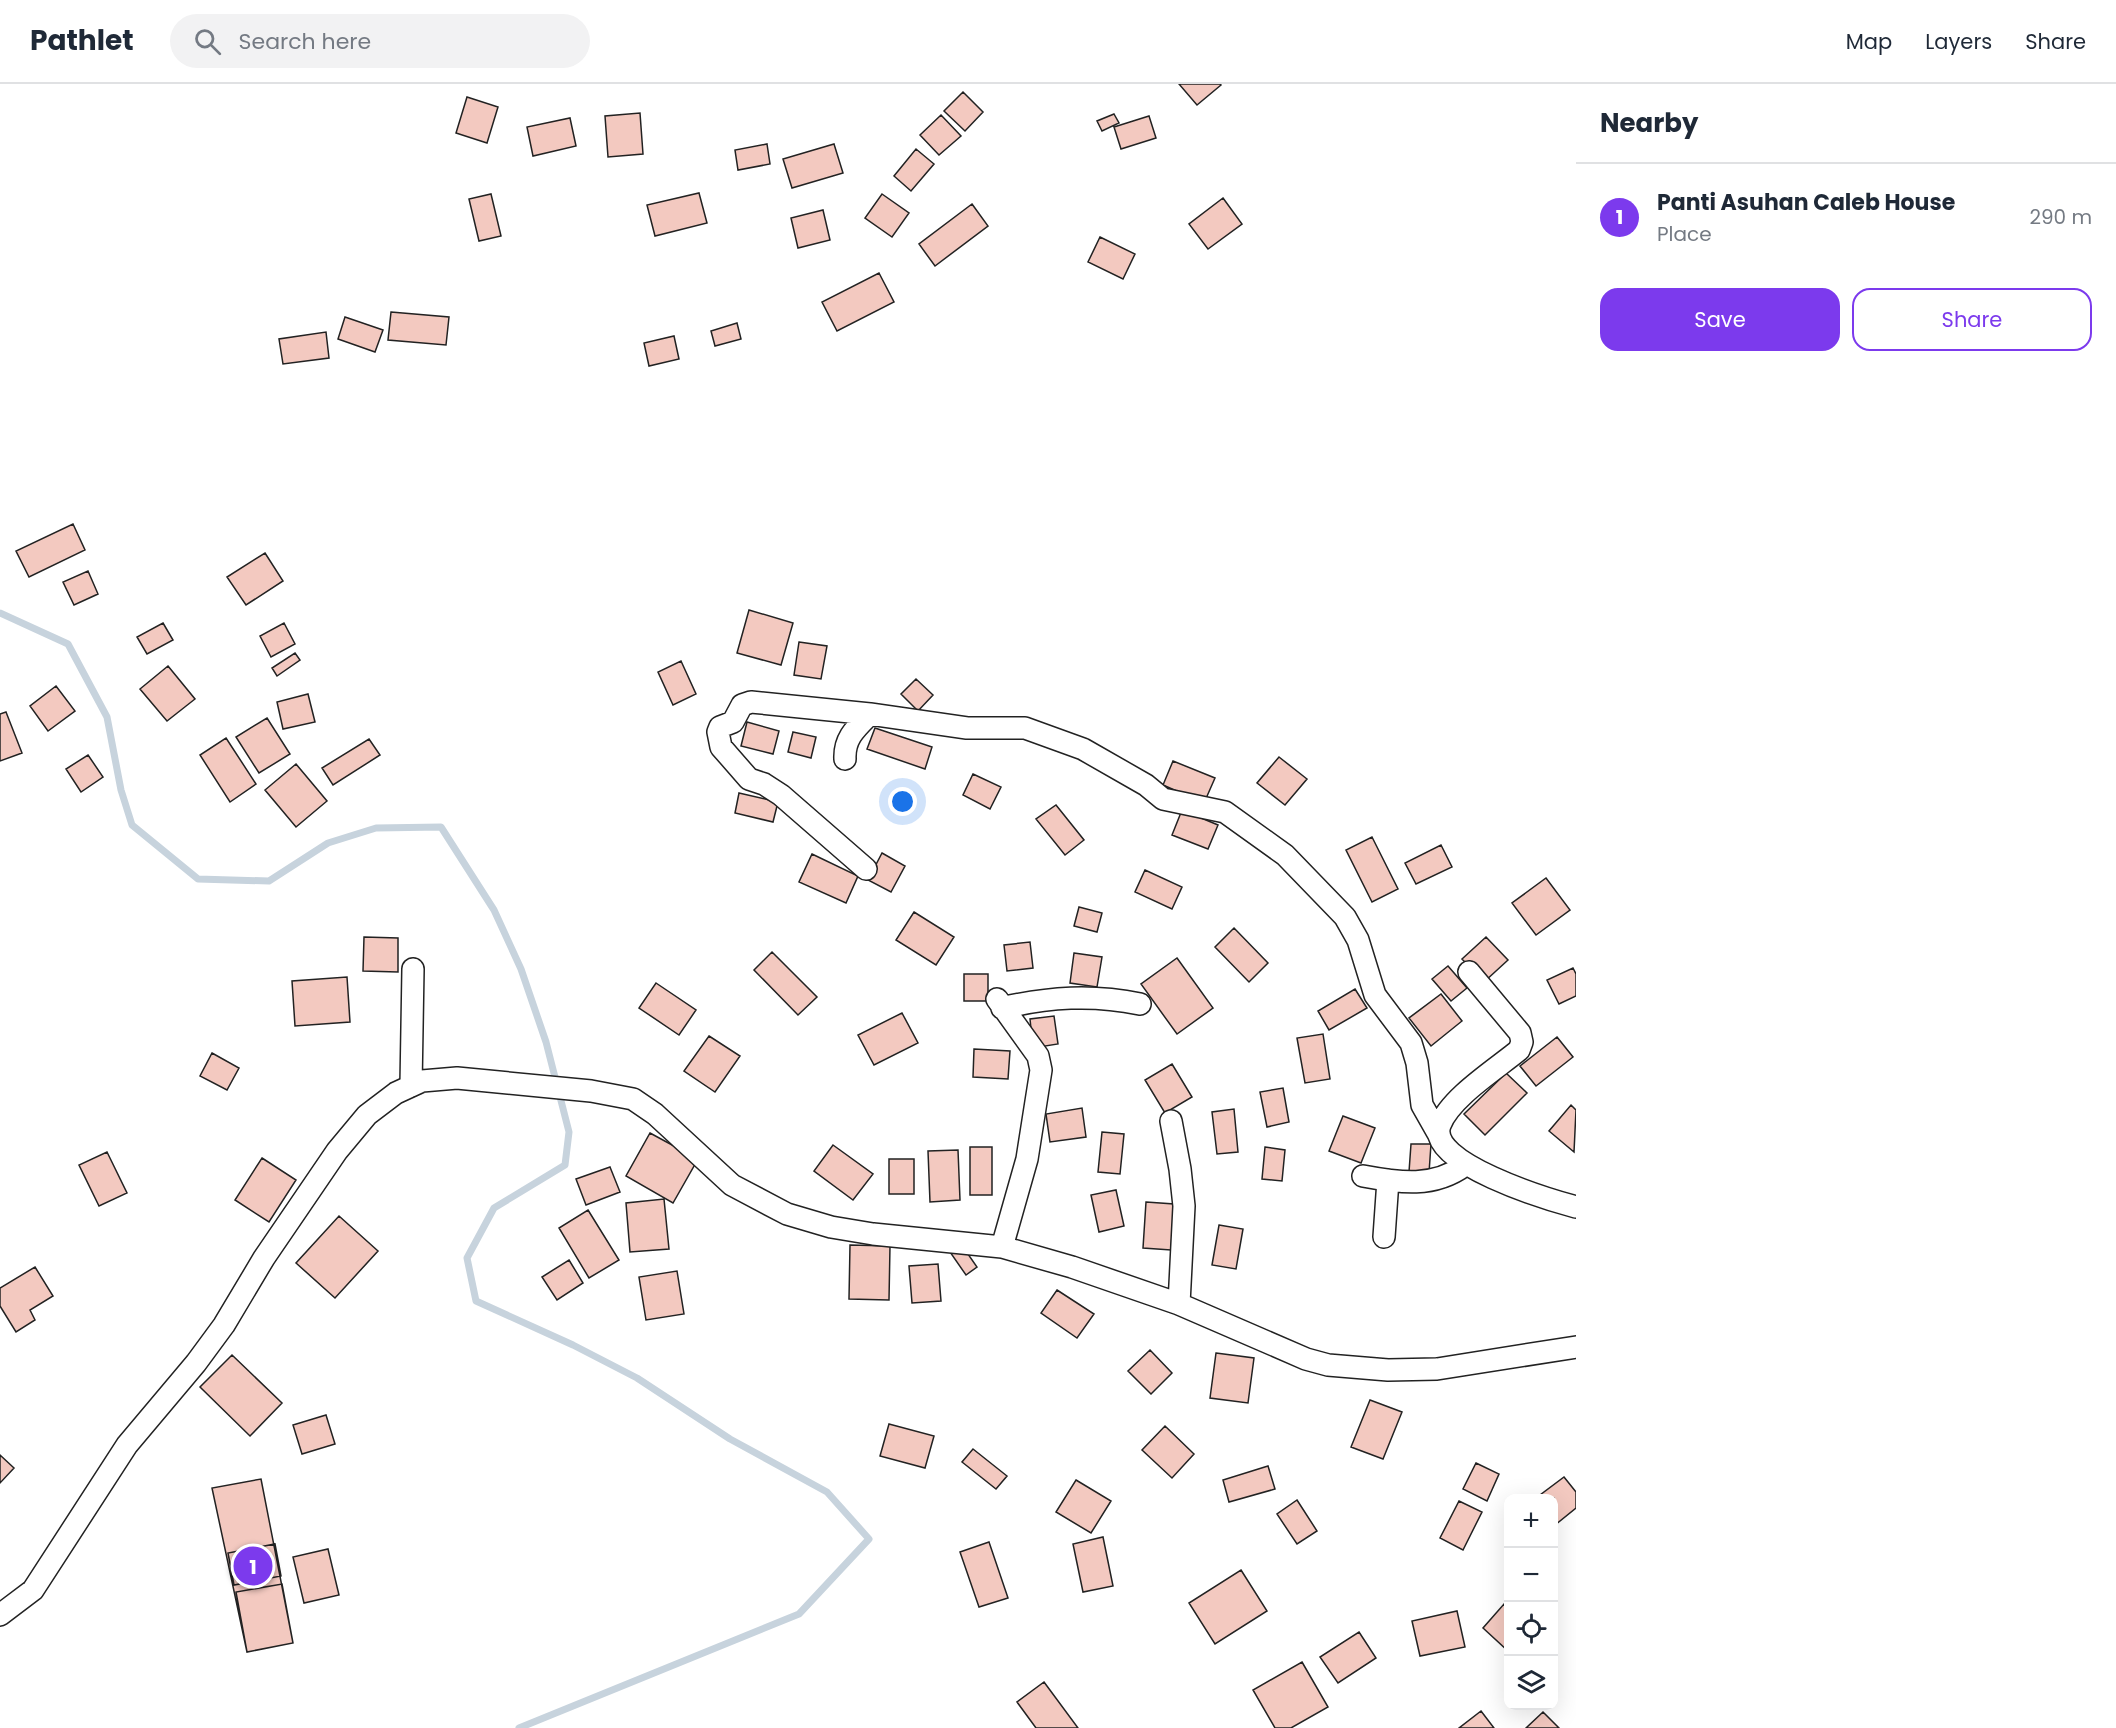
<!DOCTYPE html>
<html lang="en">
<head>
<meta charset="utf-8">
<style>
  :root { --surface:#fff; --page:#f2f2f3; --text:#1f2937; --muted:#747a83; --line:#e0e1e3; --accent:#7c3aed }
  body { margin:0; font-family:Poppins,sans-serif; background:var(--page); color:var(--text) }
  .controls { position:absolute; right:18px; bottom:18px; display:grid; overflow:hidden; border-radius:12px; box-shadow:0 6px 24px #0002 }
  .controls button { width:54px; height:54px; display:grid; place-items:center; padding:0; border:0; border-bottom:2px solid var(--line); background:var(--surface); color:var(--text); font:30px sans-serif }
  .you { position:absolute; left:903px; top:718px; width:21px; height:21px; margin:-15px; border:4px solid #fff; border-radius:50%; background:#1a73e8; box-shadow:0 0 0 9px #1a73e833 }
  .badge { display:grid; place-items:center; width:39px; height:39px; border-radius:50%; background:var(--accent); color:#fff; font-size:20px; font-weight:700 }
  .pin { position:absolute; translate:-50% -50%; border:3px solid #fff; box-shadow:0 2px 6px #0006 }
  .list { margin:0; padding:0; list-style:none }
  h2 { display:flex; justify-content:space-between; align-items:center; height:78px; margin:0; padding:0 24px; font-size:26px }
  h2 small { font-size:20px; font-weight:400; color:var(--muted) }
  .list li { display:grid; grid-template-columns:39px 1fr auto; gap:18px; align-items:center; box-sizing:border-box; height:108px; padding:0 24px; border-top:2px solid var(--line) }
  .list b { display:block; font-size:22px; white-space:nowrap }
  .list p { margin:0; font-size:20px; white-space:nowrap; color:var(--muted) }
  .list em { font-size:20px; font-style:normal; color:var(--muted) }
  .actions { display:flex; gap:12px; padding:18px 24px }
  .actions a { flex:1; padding:14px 0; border:2px solid var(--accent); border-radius:18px; text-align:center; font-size:21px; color:var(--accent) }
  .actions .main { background:var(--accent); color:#fff }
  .icon { flex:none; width:33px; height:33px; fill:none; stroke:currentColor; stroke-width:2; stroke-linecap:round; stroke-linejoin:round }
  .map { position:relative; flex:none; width:1576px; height:1644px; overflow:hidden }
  header { display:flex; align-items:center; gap:36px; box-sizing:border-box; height:84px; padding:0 30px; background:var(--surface); border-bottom:2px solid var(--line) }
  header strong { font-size:28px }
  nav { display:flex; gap:33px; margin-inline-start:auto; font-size:21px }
  .search { width:420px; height:54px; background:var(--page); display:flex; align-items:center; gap:15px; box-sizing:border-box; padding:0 21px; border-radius:33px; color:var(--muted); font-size:22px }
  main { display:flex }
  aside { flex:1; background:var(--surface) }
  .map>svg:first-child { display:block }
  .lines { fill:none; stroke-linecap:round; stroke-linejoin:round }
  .stream { stroke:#c7d3dd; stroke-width:7 }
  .building { fill:#f3c9c0; stroke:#222; stroke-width:1.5 }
  .minor-casing { stroke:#222; stroke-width:24 }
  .minor { stroke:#fff; stroke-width:21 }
</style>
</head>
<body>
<header>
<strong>Pathlet</strong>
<div class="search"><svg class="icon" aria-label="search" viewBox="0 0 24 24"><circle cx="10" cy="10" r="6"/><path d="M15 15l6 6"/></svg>Search here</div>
<nav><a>Map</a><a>Layers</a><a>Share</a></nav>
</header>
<main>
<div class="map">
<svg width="1576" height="1644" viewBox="0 0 1576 1644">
  <rect width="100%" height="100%" fill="#fff"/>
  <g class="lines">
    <path class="stream" d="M 0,529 L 68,560 L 107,633 L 121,706 L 132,741 L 198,795 L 269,797 L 328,759 L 376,744 L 441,743 L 494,826 L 521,885 L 546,958 L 569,1048 L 565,1081 L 494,1124 L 467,1174 L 476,1217 L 573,1261 L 637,1294 L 730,1355 L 827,1408 L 869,1455 L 799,1530 L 519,1644"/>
  </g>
  <path class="building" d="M 1179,0 L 1220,0 L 1221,1 L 1197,21 Z
    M 963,8 L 983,28 L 965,47 L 944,27 Z
    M 467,13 L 498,23 L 487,59 L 456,49 Z
    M 640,29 L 643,70 L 608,73 L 605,32 Z
    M 1114,30 L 1119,39 L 1102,47 L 1097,37 Z
    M 941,31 L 961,52 L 939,71 L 920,51 Z
    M 1149,32 L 1156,54 L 1121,65 L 1114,43 Z
    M 570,34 L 576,62 L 533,72 L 527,43 Z
    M 767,60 L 770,80 L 738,86 L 735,66 Z
    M 834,60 L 843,89 L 792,104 L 783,75 Z
    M 916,65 L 934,80 L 911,107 L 894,92 Z
    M 699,109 L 707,139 L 655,152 L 647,121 Z
    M 491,110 L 501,152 L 479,157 L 469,115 Z
    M 882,110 L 909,129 L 892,153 L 865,134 Z
    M 1223,114 L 1242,140 L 1208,165 L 1189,140 Z
    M 972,120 L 988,142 L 935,182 L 919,160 Z
    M 823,126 L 830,156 L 798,164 L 791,134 Z
    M 1100,153 L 1135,170 L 1123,195 L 1088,178 Z
    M 879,189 L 894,218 L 837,247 L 822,218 Z
    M 391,228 L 449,233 L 446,261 L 388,256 Z
    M 345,233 L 383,246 L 375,268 L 338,255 Z
    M 737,239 L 741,255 L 715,262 L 711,247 Z
    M 326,248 L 329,274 L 283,280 L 279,255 Z
    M 674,252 L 679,275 L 649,282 L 644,259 Z
    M 73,440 L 85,466 L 29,493 L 16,467 Z
    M 265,469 L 283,497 L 246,521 L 227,493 Z
    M 88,487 L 98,510 L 74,521 L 63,498 Z
    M 749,526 L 793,539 L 781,581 L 737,569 Z
    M 163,539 L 173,556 L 147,570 L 137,553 Z
    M 284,539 L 295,560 L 271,573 L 260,552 Z
    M 799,558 L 827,562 L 821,595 L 794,591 Z
    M 295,569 L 300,576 L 277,592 L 272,584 Z
    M 681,577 L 696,610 L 673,621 L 658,588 Z
    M 168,582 L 195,615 L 167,637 L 140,605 Z
    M 916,595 L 933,611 L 918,627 L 901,610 Z
    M 56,602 L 75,627 L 48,647 L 30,622 Z
    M 308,610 L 315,638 L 283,645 L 277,618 Z
    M 6,628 L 22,669 L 0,677 L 0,630 Z
    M 267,634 L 290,670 L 259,689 L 236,653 Z
    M 747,638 L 779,647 L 773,670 L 741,662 Z
    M 875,644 L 932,663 L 925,685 L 867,665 Z
    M 793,648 L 816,653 L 811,674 L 788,668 Z
    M 226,654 L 256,700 L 230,718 L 200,671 Z
    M 369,655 L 380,671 L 333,701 L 322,684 Z
    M 88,671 L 103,693 L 81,708 L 66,685 Z
    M 1279,673 L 1307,695 L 1285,721 L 1257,699 Z
    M 1173,677 L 1215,694 L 1204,719 L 1163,701 Z
    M 296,680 L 327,717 L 296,743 L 265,706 Z
    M 973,690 L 1001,703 L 990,725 L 963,711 Z
    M 739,709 L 778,718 L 773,738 L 735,729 Z
    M 1056,721 L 1084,756 L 1065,771 L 1036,735 Z
    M 1182,726 L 1218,741 L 1208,765 L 1172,751 Z
    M 1372,753 L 1398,805 L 1372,818 L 1346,766 Z
    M 1441,761 L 1452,783 L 1416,800 L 1405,779 Z
    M 882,769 L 905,782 L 891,808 L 868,796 Z
    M 812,770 L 858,792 L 846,819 L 799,798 Z
    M 1145,786 L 1182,803 L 1172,825 L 1135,808 Z
    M 1546,794 L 1570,826 L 1536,851 L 1512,819 Z
    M 1079,823 L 1102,829 L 1097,848 L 1074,842 Z
    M 914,828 L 954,853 L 936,881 L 896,856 Z
    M 1234,844 L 1268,879 L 1249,898 L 1215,863 Z
    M 364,853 L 398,854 L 398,888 L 363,887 Z
    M 1486,853 L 1508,876 L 1484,898 L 1462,875 Z
    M 1030,858 L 1033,884 L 1007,887 L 1004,861 Z
    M 772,868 L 817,913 L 798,931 L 754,886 Z
    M 1074,869 L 1102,873 L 1097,903 L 1070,899 Z
    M 1177,874 L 1213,924 L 1177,950 L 1141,900 Z
    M 1448,882 L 1467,904 L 1451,917 L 1432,895 Z
    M 1573,884 L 1576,890 L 1576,912 L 1559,920 L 1547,896 Z
    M 964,890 L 988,890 L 988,917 L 964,917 Z
    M 347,893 L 350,938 L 295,942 L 292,897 Z
    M 656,899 L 696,926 L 679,951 L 639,924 Z
    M 1355,905 L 1367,924 L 1329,946 L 1318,927 Z
    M 1441,910 L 1462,937 L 1431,962 L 1409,934 Z
    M 902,929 L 918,959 L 874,981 L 858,951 Z
    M 1054,932 L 1058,960 L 1033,964 L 1030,935 Z
    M 1323,950 L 1330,995 L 1305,999 L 1297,954 Z
    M 709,952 L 740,972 L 715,1008 L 684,987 Z
    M 1557,953 L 1573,973 L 1536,1002 L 1520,982 Z
    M 974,965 L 1010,967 L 1008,995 L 973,993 Z
    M 212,969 L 239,984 L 227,1006 L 200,992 Z
    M 1172,980 L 1192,1013 L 1165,1029 L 1145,996 Z
    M 1506,989 L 1527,1009 L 1485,1051 L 1464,1030 Z
    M 1283,1004 L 1289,1038 L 1267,1043 L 1260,1008 Z
    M 1571,1021 L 1576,1026 L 1574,1068 L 1549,1047 Z
    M 1082,1024 L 1086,1053 L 1050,1058 L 1046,1030 Z
    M 1234,1025 L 1238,1068 L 1217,1070 L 1212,1028 Z
    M 1343,1032 L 1375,1044 L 1361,1079 L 1329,1067 Z
    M 1102,1048 L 1124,1050 L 1120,1090 L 1098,1088 Z
    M 650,1049 L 698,1075 L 673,1119 L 626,1092 Z
    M 1411,1060 L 1431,1060 L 1429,1089 L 1409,1088 Z
    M 833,1061 L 873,1090 L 853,1116 L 814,1087 Z
    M 970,1063 L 992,1063 L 992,1111 L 970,1111 Z
    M 1265,1063 L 1285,1066 L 1282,1097 L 1262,1095 Z
    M 958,1066 L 960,1116 L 930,1118 L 928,1067 Z
    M 107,1068 L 127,1109 L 99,1122 L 79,1081 Z
    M 262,1074 L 296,1096 L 269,1138 L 235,1116 Z
    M 889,1075 L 914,1075 L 914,1110 L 889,1110 Z
    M 610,1083 L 620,1108 L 586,1121 L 576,1095 Z
    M 1116,1106 L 1124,1142 L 1099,1148 L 1091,1111 Z
    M 664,1115 L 669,1165 L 630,1168 L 626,1119 Z
    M 1146,1118 L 1174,1120 L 1171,1166 L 1143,1164 Z
    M 588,1126 L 619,1176 L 589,1194 L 559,1144 Z
    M 339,1132 L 378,1167 L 335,1214 L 296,1179 Z
    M 1219,1141 L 1243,1145 L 1236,1185 L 1212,1181 Z
    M 961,1160 L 977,1183 L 966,1191 L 950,1168 Z
    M 850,1161 L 890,1162 L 889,1216 L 849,1215 Z
    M 569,1176 L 583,1199 L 557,1216 L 542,1193 Z
    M 938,1180 L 941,1217 L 912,1219 L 909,1182 Z
    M 35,1183 L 53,1212 L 30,1226 L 35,1236 L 16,1248 L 0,1222 L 0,1204 Z
    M 677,1187 L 684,1230 L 646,1236 L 639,1193 Z
    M 1057,1206 L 1094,1230 L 1077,1254 L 1041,1229 Z
    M 1150,1266 L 1172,1289 L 1151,1310 L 1128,1287 Z
    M 1216,1269 L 1254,1274 L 1248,1319 L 1210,1314 Z
    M 232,1271 L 282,1319 L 250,1352 L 200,1303 Z
    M 1370,1316 L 1402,1328 L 1383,1375 L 1351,1363 Z
    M 326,1331 L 335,1360 L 302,1370 L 293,1341 Z
    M 889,1340 L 934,1352 L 925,1384 L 880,1372 Z
    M 1165,1342 L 1194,1370 L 1172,1394 L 1142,1366 Z
    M 973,1365 L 1007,1392 L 996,1405 L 962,1378 Z
    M 0,1371 L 14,1384 L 0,1399 Z
    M 1476,1379 L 1499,1390 L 1487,1417 L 1463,1405 Z
    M 1268,1382 L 1275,1405 L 1229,1418 L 1223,1396 Z
    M 1564,1393 L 1576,1408 L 1576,1424 L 1555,1441 L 1554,1414 L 1536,1414 Z
    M 261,1395 L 293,1559 L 247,1568 L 212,1404 Z
    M 1076,1396 L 1111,1417 L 1091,1449 L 1056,1428 Z
    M 1297,1416 L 1317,1447 L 1297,1460 L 1277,1430 Z
    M 1459,1417 L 1482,1428 L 1463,1466 L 1440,1454 Z
    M 1103,1453 L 1113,1502 L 1083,1508 L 1073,1460 Z
    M 989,1458 L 1008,1514 L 979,1523 L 960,1468 Z
    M 275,1460 L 281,1492 L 234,1501 L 228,1469 Z
    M 328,1465 L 339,1511 L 304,1519 L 293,1473 Z
    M 1241,1486 L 1267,1527 L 1215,1560 L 1189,1519 Z
    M 282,1500 L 293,1559 L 247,1568 L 236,1508 Z
    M 1504,1520 L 1508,1524 L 1508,1567 L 1483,1544 Z
    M 1457,1527 L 1465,1563 L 1420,1572 L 1412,1537 Z
    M 1359,1548 L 1376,1574 L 1338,1599 L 1320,1573 Z
    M 1302,1578 L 1328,1623 L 1291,1644 L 1275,1644 L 1253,1606 Z
    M 1044,1598 L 1078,1644 L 1036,1644 L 1017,1618 Z
    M 1481,1627 L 1494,1644 L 1459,1644 Z
    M 1543,1628 L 1559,1644 L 1526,1644 Z"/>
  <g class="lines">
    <defs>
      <path id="minor" d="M 845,675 C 844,654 856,644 870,630
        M 866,785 L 781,711 L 764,700 L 749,695 L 721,663 L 718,648 L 720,643 L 733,638 L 742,621 L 751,618 L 870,630 L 967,644 L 1025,644 L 1083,665 L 1146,701 L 1163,715 L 1225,728 L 1285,771 L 1345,833 L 1358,856 L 1375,911 L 1411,959 L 1417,979 L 1422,1021 L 1439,1051
        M 1469,888 L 1520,949 L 1522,958 L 1519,966 C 1496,985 1450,1014 1440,1041 C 1425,1079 1550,1116 1576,1123
        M 997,915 L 1038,972 L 1041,986 L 1027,1075 L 1002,1163
        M 1002,924 C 1049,913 1092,910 1140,920
        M 411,1002 L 413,885
        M 1171,1037 L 1180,1085 L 1184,1122 L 1179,1220
        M 1363,1092 C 1400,1099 1434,1104 1465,1081
        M 1384,1153 L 1388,1096
        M 0,1531 L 33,1506 L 127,1361 L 196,1279 L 224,1241 L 264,1174 L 337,1067 L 367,1031 L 396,1009 L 422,997 L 457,994 L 591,1007 L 633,1015 L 655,1030 L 732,1101 L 787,1130 L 831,1143 L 873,1150 L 1002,1163 L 1072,1183 L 1179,1220 L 1306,1275 L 1328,1281 L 1388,1286 L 1437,1285 L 1576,1263"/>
    </defs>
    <use href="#minor" class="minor-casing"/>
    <use href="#minor" class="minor"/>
  </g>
</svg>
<div class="controls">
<button>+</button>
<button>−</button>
<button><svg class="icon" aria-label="locate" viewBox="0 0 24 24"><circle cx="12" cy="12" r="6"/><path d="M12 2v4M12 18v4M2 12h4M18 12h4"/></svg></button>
<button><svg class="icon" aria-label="layers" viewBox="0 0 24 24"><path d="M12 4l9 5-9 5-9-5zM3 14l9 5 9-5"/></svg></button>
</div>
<div class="you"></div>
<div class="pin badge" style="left:253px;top:1482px">1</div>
</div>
<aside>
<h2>Nearby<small></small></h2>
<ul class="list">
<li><span class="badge">1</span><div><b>Panti Asuhan Caleb House</b><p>Place</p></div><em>290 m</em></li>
</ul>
<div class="actions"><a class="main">Save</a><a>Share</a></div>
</aside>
</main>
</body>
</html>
